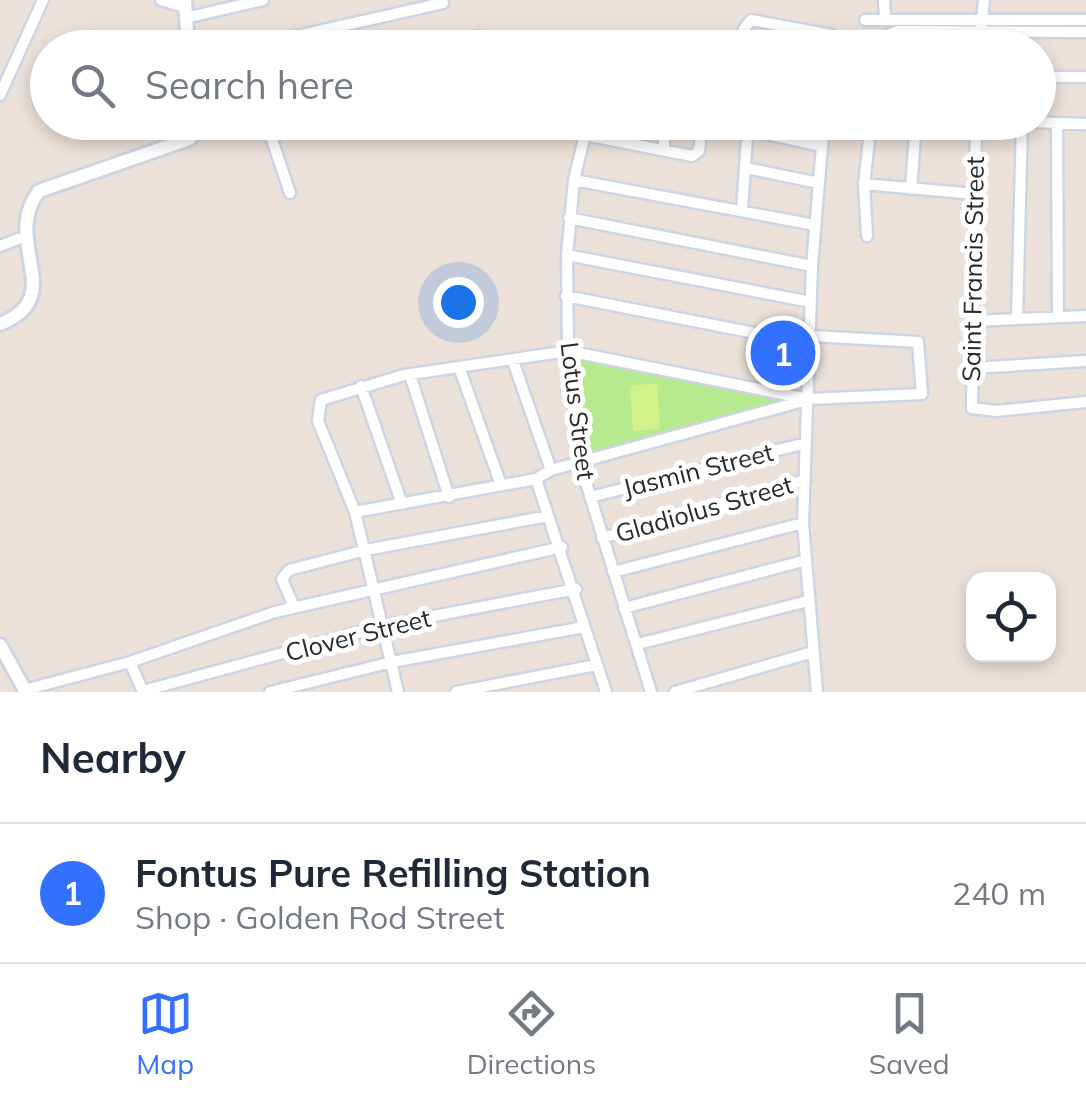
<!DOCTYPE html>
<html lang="en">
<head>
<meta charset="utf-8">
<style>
  :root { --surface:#fff; --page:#f6f6f7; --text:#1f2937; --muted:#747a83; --line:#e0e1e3; --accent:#3270ff }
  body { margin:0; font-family:Mulish,sans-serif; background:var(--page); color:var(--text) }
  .controls { position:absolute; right:30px; bottom:30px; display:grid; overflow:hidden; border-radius:20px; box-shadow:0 5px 15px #0003 }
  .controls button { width:90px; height:90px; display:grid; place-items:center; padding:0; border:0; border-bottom:2px solid var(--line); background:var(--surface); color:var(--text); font:50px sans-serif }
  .you { position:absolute; left:458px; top:302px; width:35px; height:35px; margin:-25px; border:8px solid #fff; border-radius:50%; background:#1a73e8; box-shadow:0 0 0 15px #1a73e833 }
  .badge { display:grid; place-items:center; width:65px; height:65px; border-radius:50%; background:var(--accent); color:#fff; font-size:32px; font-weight:700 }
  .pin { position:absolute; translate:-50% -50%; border:5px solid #fff; box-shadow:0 2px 10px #0006 }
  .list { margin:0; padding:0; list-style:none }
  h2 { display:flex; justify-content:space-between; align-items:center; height:130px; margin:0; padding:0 40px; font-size:42px }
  h2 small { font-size:32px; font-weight:400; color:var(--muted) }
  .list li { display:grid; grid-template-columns:65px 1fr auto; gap:30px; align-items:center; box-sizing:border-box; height:140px; padding:0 40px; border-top:2px solid var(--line) }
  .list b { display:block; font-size:38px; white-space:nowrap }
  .list p { margin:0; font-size:32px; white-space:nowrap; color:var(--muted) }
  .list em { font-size:32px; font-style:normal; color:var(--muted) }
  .icon { flex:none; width:55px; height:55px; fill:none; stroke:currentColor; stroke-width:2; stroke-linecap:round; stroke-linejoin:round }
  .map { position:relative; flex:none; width:1086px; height:692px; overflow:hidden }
  .search { position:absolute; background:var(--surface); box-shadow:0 5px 15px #0003; left:30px; right:30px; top:30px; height:110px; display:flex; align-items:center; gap:25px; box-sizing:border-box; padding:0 35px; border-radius:55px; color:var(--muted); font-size:38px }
  .sheet { height:270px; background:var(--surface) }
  nav { display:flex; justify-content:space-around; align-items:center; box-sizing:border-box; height:140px; border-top:2px solid var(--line); background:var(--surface); font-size:28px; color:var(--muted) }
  nav a { display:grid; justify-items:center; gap:5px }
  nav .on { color:var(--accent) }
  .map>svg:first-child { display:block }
  .green { fill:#b7e98e }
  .pitch { fill:#d1f288 }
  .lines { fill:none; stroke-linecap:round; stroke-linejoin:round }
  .minor-casing { stroke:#cdd4e3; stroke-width:15 }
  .tertiary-casing { stroke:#cdd4e3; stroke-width:18 }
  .minor { stroke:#fff; stroke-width:10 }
  .tertiary { stroke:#fff; stroke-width:12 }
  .labels { text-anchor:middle; stroke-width:10; stroke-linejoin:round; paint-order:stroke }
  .street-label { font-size:25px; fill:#282828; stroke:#fff }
</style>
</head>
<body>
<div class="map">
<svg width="1086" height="692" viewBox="0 0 1086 692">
  <rect width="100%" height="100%" fill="#ece1d8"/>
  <path class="green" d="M 574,356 L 789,399 L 583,458 Z"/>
  <path class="pitch" d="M 657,383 L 660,429 L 633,431 L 630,386 Z"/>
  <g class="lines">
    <defs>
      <path id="minor" d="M 161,0 L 184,7
        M 884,0 L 885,19
        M 185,18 L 263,0
        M 865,20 L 1086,20
        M 243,48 L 443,3
        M 450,48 L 478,36 L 497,45 L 523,38
        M 703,48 L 744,43
        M 744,48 L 744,29 L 751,20 L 832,35 L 831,48
        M 880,48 L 883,37 L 898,31 L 1086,32
        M 979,48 L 984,0
        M 1038,77 L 1086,77
        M 0,95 L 43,0
        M 266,122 L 290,193
        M 588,122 L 574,180 L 567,255 L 568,351 L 580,463 L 651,692
        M 664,122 L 664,150
        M 976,122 L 972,408 L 996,411 L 1086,402
        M 1033,122 L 1086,124
        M 1057,124 L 1058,316
        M 206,127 L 230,122
        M 748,130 L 822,146
        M 585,135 L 692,156 L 699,151 L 702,122
        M 623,141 L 623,122
        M 746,168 L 819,183
        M 574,180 L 815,225
        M 864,184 L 975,194
        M 911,189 L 916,122
        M 742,210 L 748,122
        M 569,218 L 812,266
        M 867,236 L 864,184 L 871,122
        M 0,246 L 18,239
        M 567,255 L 811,302
        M 566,296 L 811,344
        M 1017,319 L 1022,122
        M 973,321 L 1086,316
        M 513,361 L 551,470
        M 459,367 L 501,485
        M 972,368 L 1086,361
        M 410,375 L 449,497
        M 361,386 L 402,504
        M 536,479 L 606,692
        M 590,497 L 806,443
        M 355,512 L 536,479 L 551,470 L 803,401
        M 602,538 L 805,480
        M 613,572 L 803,523
        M 294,607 L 282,579 L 289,570 L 366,550 L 548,516
        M 624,608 L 803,561
        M 638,644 L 808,601
        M 130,662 L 143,692
        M 24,690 L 130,662 L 275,612 L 562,547
        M 143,691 L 386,625 L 576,589
        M 270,692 L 392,662 L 584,627
        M 398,692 L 355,512 L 318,421 L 321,400 L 404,375 L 568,351 L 808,399 L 922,394 L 918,342 L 812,336
        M 456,692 L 596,665
        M 675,692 L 813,652
        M 817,692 L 803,523 L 812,266 L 824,122"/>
      <path id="tertiary" d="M 185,0 L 188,48
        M 0,324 C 70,296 0,242 39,191 L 189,139 L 208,122
        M 0,645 L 26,692"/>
    </defs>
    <use href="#minor" class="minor-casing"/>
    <use href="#tertiary" class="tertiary-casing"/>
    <use href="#minor" class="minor"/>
    <use href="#tertiary" class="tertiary"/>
  </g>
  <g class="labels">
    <g class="street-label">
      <text transform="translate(973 269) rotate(-89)" y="9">Saint Francis Street</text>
      <text transform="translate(578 411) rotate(83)" y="9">Lotus Street</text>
      <text transform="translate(698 470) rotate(-14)" y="9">Jasmin Street</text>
      <text transform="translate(704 509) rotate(-16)" y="9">Gladiolus Street</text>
      <text transform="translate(358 635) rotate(-14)" y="9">Clover Street</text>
    </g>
  </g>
</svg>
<div class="controls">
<button><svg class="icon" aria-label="locate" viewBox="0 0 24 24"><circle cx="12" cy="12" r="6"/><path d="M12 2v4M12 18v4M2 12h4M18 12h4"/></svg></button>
</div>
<div class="you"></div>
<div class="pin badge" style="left:783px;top:353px">1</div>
<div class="search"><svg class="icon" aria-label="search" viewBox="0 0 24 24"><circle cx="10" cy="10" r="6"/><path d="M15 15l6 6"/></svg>Search here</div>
</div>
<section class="sheet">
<h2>Nearby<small></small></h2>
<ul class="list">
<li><span class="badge">1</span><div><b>Fontus Pure Refilling Station</b><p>Shop · Golden Rod Street</p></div><em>240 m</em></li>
</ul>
</section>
<nav>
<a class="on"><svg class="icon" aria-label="map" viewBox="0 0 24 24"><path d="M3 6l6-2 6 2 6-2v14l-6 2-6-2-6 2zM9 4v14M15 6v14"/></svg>Map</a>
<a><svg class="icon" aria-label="directions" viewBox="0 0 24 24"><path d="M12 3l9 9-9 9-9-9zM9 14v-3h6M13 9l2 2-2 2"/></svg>Directions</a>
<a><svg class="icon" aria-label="saved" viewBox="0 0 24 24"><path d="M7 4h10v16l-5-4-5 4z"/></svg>Saved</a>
</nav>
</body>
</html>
